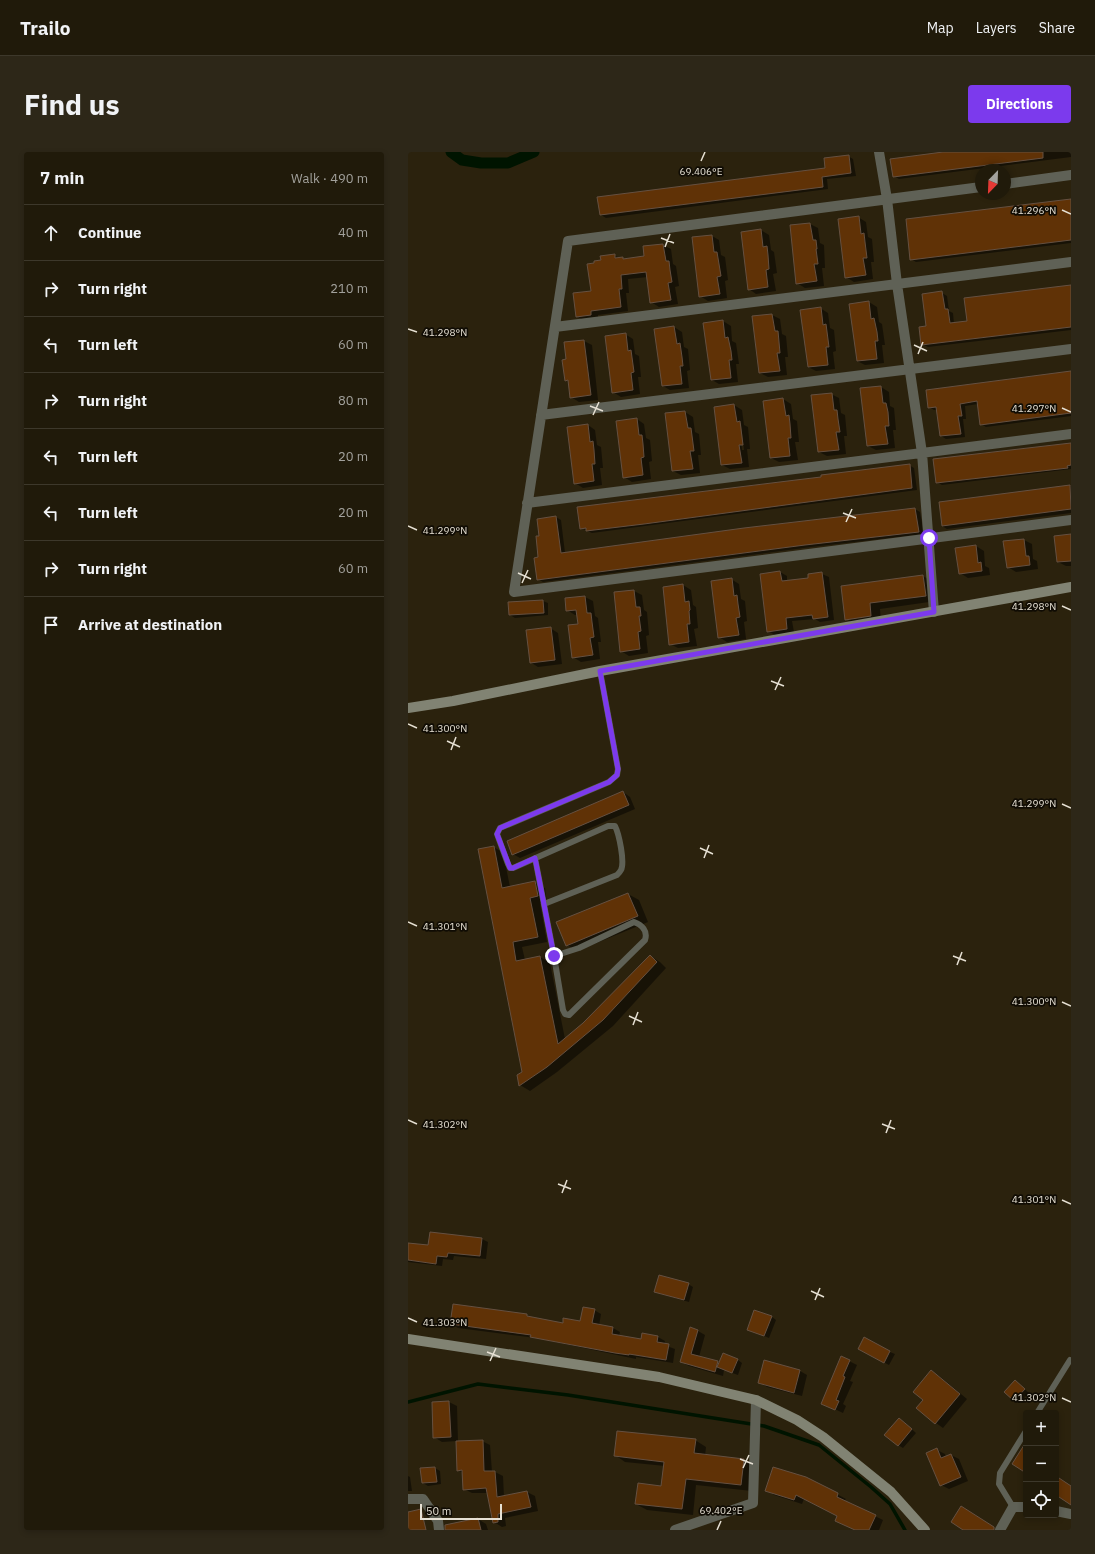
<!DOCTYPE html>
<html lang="en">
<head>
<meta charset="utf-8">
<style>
  :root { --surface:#201a0a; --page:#2d2718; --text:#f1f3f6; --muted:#a2a19c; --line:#3d382b; --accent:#7c3aed }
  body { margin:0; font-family:"IBM Plex Sans",sans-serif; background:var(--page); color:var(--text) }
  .controls { position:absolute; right:12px; bottom:12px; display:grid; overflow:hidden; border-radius:4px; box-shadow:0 2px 6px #0003 }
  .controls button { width:36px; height:36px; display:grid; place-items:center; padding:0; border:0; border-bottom:1px solid var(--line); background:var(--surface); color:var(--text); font:20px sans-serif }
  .compass { position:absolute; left:567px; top:12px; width:36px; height:36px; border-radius:50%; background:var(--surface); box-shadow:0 2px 6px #0003; rotate:203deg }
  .scale { position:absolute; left:12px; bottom:10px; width:82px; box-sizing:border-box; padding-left:4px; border:2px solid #e6e0d3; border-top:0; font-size:11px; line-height:14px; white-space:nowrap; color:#e6e0d3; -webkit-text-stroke:3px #100c04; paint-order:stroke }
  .stop { position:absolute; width:12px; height:12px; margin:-9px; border:3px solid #7c3aed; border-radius:50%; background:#fff }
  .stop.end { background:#7c3aed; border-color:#fff; box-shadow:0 1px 4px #0008 }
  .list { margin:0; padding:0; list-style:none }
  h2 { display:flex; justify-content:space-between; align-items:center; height:52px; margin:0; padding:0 16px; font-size:17px }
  h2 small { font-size:13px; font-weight:400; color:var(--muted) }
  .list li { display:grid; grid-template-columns:26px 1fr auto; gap:12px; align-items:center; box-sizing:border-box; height:56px; padding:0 16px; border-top:1px solid var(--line) }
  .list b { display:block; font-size:15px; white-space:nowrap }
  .list em { font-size:13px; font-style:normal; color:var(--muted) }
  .icon { flex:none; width:22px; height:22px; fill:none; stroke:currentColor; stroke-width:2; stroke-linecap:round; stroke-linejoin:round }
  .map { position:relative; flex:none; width:663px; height:1378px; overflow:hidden; border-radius:4px }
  header { display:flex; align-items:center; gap:24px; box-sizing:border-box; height:56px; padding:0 20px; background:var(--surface); border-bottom:1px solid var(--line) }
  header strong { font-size:19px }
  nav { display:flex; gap:22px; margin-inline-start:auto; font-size:14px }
  .intro { display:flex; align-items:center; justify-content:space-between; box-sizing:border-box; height:96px; padding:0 24px }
  h1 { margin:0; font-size:28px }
  .button { padding:10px 18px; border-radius:4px; background:var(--accent); color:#fff; font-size:14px; font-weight:700 }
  main { display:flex; gap:24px; padding:0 24px }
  aside { flex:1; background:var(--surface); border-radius:4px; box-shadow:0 2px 6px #0003 }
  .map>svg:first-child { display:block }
  .shadow { fill:#0007; fill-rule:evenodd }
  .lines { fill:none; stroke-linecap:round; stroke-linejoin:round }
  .stream { stroke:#001400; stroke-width:3.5 }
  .canal { stroke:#001400; stroke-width:11 }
  .building { fill:#603206; stroke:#655041 }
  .lane { stroke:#5f6156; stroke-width:6 }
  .street { stroke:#5f6156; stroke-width:10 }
  .secondary { stroke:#818373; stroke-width:10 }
  .route { stroke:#7c3aed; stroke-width:5 }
  .ticks { fill:none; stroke:#e6e0d3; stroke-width:1.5 }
  .ticks-label { font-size:10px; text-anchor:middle; fill:#e6e0d3; stroke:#100c04; stroke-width:3.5; stroke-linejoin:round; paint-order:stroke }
</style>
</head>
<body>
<header>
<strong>Trailo</strong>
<nav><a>Map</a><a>Layers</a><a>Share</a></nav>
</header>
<div class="intro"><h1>Find us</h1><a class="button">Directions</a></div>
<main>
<aside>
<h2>7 min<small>Walk · 490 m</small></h2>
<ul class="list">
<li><svg class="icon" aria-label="ahead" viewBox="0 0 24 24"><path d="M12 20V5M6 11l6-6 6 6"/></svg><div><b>Continue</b></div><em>40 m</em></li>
<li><svg class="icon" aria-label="right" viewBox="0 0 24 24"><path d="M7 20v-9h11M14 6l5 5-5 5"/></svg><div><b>Turn right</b></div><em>210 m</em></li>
<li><svg class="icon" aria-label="left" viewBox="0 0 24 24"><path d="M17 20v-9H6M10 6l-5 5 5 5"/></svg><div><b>Turn left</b></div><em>60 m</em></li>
<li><svg class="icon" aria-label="right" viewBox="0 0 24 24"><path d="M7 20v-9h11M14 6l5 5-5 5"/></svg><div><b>Turn right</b></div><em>80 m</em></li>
<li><svg class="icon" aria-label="left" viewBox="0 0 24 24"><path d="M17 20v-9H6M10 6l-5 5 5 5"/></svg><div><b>Turn left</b></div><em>20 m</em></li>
<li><svg class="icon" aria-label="left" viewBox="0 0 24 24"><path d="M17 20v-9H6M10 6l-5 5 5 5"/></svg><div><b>Turn left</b></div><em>20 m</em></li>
<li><svg class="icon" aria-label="right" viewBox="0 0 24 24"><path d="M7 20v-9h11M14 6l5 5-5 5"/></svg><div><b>Turn right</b></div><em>60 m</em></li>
<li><svg class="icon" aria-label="arrive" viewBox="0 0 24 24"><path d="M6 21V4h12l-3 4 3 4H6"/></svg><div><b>Arrive at destination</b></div></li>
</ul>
</aside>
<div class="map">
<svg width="663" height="1378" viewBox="0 0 663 1378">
  <rect width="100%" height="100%" fill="#2b220d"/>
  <path class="shadow" d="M 543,0 L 663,0 L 663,5 L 491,27 L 486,24 Z
    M 440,4 L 445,7 L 448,24 L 419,27 L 420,37 L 198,66 L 193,63 L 418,17 Z
    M 663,48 L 663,91 L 508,110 L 503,107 Z
    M 450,65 L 458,70 L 460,85 L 464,87 L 466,110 L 463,110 L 465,127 L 446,130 L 438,125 Z
    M 402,72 L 410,76 L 412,91 L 416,93 L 417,116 L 414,116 L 416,134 L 397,136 L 389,131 Z
    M 353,78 L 361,83 L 363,98 L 366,100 L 369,121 L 365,122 L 368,139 L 348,142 L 341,137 Z
    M 304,84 L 311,88 L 313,103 L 317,105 L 320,128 L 317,129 L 319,146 L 300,149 L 292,144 Z
    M 255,93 L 263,97 L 265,112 L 268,114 L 271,134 L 267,135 L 270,152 L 251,155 L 243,150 L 240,125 L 220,127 L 221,141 L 218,141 L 220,159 L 190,163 L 190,167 L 176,169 L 169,164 L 184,140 L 194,108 L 207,104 L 219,108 L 237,105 L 236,95 Z
    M 663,134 L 663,178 L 520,195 L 514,192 L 519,175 L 534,141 L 539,144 L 541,159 L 545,161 L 546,172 L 560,170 Z
    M 461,150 L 469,155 L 471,170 L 474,172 L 477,193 L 474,193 L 476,211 L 457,213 L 449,209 Z
    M 412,156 L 420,161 L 422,176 L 426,178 L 428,199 L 425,200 L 427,217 L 408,219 L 400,215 Z
    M 364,163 L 372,167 L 374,182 L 378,184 L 380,205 L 377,205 L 379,223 L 360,225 L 352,221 L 345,165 Z
    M 315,169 L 323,174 L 324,189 L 328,191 L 331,212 L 328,212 L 330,230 L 311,232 L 304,228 Z
    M 266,175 L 274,180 L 276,195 L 280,197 L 282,218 L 279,219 L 281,236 L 262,238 L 255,234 Z
    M 217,182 L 225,187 L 227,202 L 231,204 L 233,225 L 230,225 L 232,242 L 213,245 L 205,240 Z
    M 176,189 L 184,193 L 190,248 L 171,250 L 163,245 L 162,230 L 158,228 Z
    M 663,220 L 663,264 L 578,275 L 573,272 L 570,252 L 557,254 L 558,267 L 555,267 L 557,285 L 538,287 L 533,284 L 530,258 L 526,258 L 521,255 Z
    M 473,235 L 481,240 L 482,254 L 486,256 L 488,278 L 485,278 L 487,296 L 468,298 L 460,294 Z
    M 423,242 L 431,246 L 433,261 L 437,263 L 439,284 L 436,284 L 438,302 L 419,304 L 411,300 Z
    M 375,247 L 383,252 L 385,267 L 389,269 L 391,290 L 387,290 L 390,308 L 371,310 L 363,306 Z
    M 326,253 L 334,258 L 336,273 L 340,275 L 342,297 L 339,297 L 341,315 L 322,317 L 314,313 ZM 331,271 L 333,271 L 336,298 L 334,298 Z
    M 277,260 L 285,265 L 287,280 L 291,282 L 293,303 L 290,303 L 292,321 L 273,323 L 265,319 L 258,262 Z
    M 229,267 L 236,272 L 238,286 L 242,288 L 244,309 L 241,310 L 243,327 L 224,330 L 216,325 Z
    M 180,273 L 187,278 L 189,293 L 193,295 L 195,316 L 192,316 L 194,333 L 175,336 L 167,331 Z
    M 663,292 L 663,317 L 534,333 L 529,330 Z
    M 501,313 L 506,316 L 509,338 L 184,381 L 173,376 L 388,329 Z
    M 663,334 L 663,361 L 539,377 L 534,374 L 532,351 Z
    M 507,357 L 512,360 L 516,382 L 403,395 L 135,430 L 130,427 L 132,385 L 148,365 L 153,368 L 157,401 Z
    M 663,383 L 663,414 L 658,414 L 650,410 Z
    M 616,388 L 624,392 L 625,407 L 629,409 L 630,417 L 608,420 L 600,415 Z
    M 568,394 L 576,399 L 577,414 L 581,416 L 582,423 L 560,426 L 552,421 Z
    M 372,420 L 379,424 L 379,430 L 401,427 L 414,422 L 421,425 L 426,468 L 412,470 L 407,467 L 384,469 L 386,480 L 367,483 L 360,479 Z
    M 515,424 L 525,430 L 528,449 L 472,457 L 473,470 L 449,473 L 438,467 L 434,435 Z
    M 323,427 L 331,432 L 333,447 L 337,449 L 339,469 L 336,470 L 338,487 L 319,490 L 311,485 Z
    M 275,433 L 283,438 L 285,453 L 288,455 L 290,476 L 286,477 L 289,494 L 270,496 L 262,492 Z
    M 226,439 L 234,443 L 236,458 L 239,460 L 241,483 L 238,484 L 240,501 L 221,504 L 213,499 Z
    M 177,445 L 185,449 L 187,464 L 190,466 L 193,490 L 190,490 L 192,507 L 173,510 L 165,505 L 171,473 L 170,463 L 167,463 L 159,458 Z
    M 135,449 L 140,451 L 140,463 L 107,466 L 102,463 Z
    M 142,476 L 150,481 L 154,512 L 130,515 L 122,510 Z
    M 215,640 L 222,645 L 227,657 L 112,706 L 105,702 Z
    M 85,695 L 95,700 L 102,735 L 127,731 L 137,736 L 139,750 L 132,751 L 139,790 L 114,795 L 117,808 L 132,805 L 142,811 L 157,887 L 176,872 L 242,804 L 252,810 L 258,816 L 205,874 L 149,920 L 122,939 L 112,933 L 110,923 L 115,920 Z
    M 220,742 L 231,748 L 240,770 L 169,799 L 159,793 Z
    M 74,1087 L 80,1090 L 78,1107 L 46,1104 L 45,1108 L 35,1107 L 34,1114 L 0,1110 L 0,1092 L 21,1095 Z
    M 280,1132 L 285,1135 L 281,1150 L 253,1142 L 248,1139 Z
    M 46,1153 L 119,1163 L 124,1166 L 155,1172 L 173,1170 L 186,1158 L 193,1162 L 191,1174 L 205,1176 L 212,1180 L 211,1184 L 234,1188 L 250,1185 L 257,1189 L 256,1193 L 267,1197 L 265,1211 L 228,1205 L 228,1207 L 128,1186 L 50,1176 L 43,1172 Z
    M 364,1165 L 368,1168 L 361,1186 L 340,1177 Z
    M 290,1179 L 297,1183 L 291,1205 L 312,1211 L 330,1208 L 334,1211 L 330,1223 L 316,1218 L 315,1224 L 281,1214 L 273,1210 Z
    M 456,1200 L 482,1200 L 487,1202 L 481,1213 Z
    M 441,1209 L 449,1213 L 442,1229 L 445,1230 L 435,1252 L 438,1254 L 435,1261 L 414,1251 Z
    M 392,1219 L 399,1223 L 394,1244 L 359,1235 L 351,1230 Z
    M 523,1219 L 531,1224 L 559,1247 L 535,1276 L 528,1271 L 510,1256 L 517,1248 Z
    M 607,1229 L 621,1241 L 611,1251 L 606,1248 Z
    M 41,1250 L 49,1254 L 50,1290 L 74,1289 L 82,1293 L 84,1320 L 87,1320 L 95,1324 L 96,1345 L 119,1340 L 127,1344 L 130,1359 L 97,1366 L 98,1374 L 94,1375 L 86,1370 L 80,1341 L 64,1341 L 56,1337 L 55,1321 L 50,1318 L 49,1289 L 34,1290 L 26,1285 Z
    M 496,1270 L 508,1281 L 495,1296 L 490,1293 Z
    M 287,1288 L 298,1295 L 297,1304 L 336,1308 L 346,1314 L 344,1339 L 288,1333 L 285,1363 L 239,1358 L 228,1352 L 254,1335 L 257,1314 L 217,1310 L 207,1303 Z
    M 529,1298 L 537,1302 L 538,1305 L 543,1303 L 551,1307 L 560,1329 L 541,1337 L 533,1333 Z
    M 27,1316 L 32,1319 L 33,1332 L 20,1334 L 15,1331 Z
    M 0,1324 L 2,1325 L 4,1339 L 0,1339 Z
    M 398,1326 L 438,1347 L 436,1349 L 475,1368 L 471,1378 L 447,1378 L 436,1373 L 430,1364 L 396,1347 L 394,1352 L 366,1343 L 359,1338 Z
    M 70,1367 L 78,1372 L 80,1378 L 43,1378 L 42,1373 Z"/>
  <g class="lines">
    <path class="stream" d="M 0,1250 L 70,1232 L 160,1243 L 356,1274 L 411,1293 L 463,1335 L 482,1352 L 497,1378"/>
    <path class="canal" d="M 43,0 L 54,8 L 73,11 L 100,11 L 126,0"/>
  </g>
  <path class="building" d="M 535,0 L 635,0 L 635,6 L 485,25 L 482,7 Z
    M 441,3 L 443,21 L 414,25 L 415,35 L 192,63 L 189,45 L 417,16 L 416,6 Z
    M 663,47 L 663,88 L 502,108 L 498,67 Z
    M 451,64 L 453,82 L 456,81 L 457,90 L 459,106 L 455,106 L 458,123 L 437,126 L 430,67 Z
    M 402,71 L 405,88 L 408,88 L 409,97 L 408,97 L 410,112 L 406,112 L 409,129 L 388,132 L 382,73 Z
    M 353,77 L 355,95 L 359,94 L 360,103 L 361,117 L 358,118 L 360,135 L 340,138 L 333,80 Z
    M 304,83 L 306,100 L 309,100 L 313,124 L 309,125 L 312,142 L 291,145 L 284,85 Z
    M 255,92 L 258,109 L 261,109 L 262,118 L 264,130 L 260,131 L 263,148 L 242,151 L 238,120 L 213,123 L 214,137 L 211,137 L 213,155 L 183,159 L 183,163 L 168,165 L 165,141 L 183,139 L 179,112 L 186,111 L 186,109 L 193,108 L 192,104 L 207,102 L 207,106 L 215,105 L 215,107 L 236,104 L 235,94 Z
    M 663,133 L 663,175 L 513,193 L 511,175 L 518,174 L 514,142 L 534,139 L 537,157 L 540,157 L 542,171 L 559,169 L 556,146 Z
    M 461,149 L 463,167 L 466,166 L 469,180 L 470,189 L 467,189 L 469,207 L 449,209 L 441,152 Z
    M 413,155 L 415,173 L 418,172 L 421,195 L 418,195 L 420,213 L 400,215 L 392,158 Z
    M 364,162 L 367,179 L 370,179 L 372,201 L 369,201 L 372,219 L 351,221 L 344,164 Z
    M 315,168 L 317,186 L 320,185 L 323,199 L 324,208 L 321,208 L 323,226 L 303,228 L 295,171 Z
    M 266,174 L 269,192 L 272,191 L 274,205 L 275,214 L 272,214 L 274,232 L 254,234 L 246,177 Z
    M 218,181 L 220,199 L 223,198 L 226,220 L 223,221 L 225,238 L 204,241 L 197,184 Z
    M 176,188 L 183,243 L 162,246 L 160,228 L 157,229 L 154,208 L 158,207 L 156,190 Z
    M 663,219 L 663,261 L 572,273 L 569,249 L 552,252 L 554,264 L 550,264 L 553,282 L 532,284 L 528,255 L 520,256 L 518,238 Z
    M 473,234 L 475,251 L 478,251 L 480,260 L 481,274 L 477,274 L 480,292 L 459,294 L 452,236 Z
    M 424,241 L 426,258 L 429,258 L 430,267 L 432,280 L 428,280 L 431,298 L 410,300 L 403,243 Z
    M 375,246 L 378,264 L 381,263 L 382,272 L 383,286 L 380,286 L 382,304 L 362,306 L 355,249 Z
    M 326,252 L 329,270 L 332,269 L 335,293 L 331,293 L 334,311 L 313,313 L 306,255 Z
    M 277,259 L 280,276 L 283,276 L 286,299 L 282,299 L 285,317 L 264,319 L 257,261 Z
    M 229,266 L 231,283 L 234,283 L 235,292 L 236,305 L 233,306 L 235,323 L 215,326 L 208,269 Z
    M 180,272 L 182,290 L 185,289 L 186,298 L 187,312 L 184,312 L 186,329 L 166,332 L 159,275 Z
    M 663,291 L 663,313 L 659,314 L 660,316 L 528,331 L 525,307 Z
    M 502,312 L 504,336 L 236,372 L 178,379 L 178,376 L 172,377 L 169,355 L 388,328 L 413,325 L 413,323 Z
    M 662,333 L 663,357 L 534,374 L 531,350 Z
    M 507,356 L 511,380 L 397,393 L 129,428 L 126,406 L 130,405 L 128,384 L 131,384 L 129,367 L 148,364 L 153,401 L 336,376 Z
    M 663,382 L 663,409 L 649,410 L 646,384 Z
    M 616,387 L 618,404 L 621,404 L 622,413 L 599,416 L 595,389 Z
    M 568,393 L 570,411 L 573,410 L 574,419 L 551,422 L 547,396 Z
    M 372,419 L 374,429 L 400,426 L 400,422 L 414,420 L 420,465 L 405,467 L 404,463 L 378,466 L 379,477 L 359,480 L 352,422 Z
    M 515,423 L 518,444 L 462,451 L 463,464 L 437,468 L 433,434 Z
    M 324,426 L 326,444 L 329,443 L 330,452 L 332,465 L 328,466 L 331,483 L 310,486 L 303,429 Z
    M 275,432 L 277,450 L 281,449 L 282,458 L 281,459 L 282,472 L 279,472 L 281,490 L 261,493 L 255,435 Z
    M 226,438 L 228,455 L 232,455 L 233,464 L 231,464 L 233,479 L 230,480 L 232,497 L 212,500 L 206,440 Z
    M 177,444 L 179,461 L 183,461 L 184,470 L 186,485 L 182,486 L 185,503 L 164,506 L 160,473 L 170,472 L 168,458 L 158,459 L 157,446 Z
    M 135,448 L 136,461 L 101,463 L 100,450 Z
    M 143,475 L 147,508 L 122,511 L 118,478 Z
    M 215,639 L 221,653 L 104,703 L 99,689 Z
    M 86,694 L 94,736 L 127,729 L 130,744 L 122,746 L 130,785 L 105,790 L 108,809 L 132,804 L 150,892 L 175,871 L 242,803 L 249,810 L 195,868 L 139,915 L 111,934 L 109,923 L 114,920 L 70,697 Z
    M 220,741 L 230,764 L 158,794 L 148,770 Z
    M 22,1080 L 74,1086 L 72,1104 L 40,1101 L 39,1105 L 29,1104 L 28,1112 L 0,1108 L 0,1091 L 20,1093 Z
    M 251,1123 L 281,1131 L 276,1148 L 246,1140 Z
    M 45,1152 L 119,1162 L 119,1164 L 155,1171 L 155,1166 L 172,1169 L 175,1155 L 187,1157 L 184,1171 L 205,1175 L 204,1182 L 233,1187 L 234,1181 L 250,1184 L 249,1190 L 261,1192 L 258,1208 L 221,1202 L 221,1203 L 207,1201 L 122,1185 L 123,1183 L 42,1172 Z
    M 346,1158 L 364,1164 L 356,1184 L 339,1178 Z
    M 282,1175 L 290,1178 L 283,1202 L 310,1209 L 307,1220 L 272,1210 Z
    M 456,1185 L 482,1199 L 476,1211 L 450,1197 Z
    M 315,1201 L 330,1207 L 324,1221 L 309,1215 Z
    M 433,1204 L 442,1208 L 435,1224 L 437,1225 L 428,1248 L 431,1249 L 427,1258 L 413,1252 Z
    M 356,1208 L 392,1218 L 386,1241 L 350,1231 Z
    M 523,1218 L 552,1242 L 527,1272 L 508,1256 L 515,1248 L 505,1240 Z
    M 607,1228 L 617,1237 L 606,1249 L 596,1240 Z
    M 41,1249 L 43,1285 L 25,1286 L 24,1250 Z
    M 491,1266 L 504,1277 L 490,1294 L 476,1283 Z
    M 209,1279 L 288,1287 L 286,1301 L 336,1307 L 333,1333 L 278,1327 L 274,1357 L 227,1352 L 230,1331 L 253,1334 L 256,1310 L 206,1304 Z
    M 75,1288 L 76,1319 L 87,1319 L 89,1345 L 119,1339 L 123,1355 L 90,1362 L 90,1370 L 85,1371 L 78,1336 L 55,1338 L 54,1318 L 49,1319 L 48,1289 Z
    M 618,1290 L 618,1321 L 604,1312 Z
    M 529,1296 L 533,1306 L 543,1302 L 553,1325 L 532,1334 L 518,1301 Z
    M 27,1315 L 29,1330 L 14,1331 L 12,1316 Z
    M 365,1315 L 398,1325 L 430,1341 L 429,1345 L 468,1363 L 461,1378 L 447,1378 L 427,1369 L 429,1364 L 388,1343 L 386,1348 L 357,1339 Z
    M 648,1324 L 663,1334 L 663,1353 L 648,1343 Z
    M 553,1354 L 586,1375 L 586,1378 L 555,1378 L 543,1370 Z
    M 13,1357 L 18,1378 L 0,1378 L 0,1360 Z
    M 70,1366 L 73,1378 L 37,1378 L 37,1373 Z"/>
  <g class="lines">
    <path class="lane" d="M 127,706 L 146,804
      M 136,752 L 209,723 C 211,721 212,720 213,718 C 217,710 211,682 207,674 L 200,674 L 105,716 L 102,716 L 100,712 L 89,682 L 92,676 L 201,630 L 209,623 L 210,617 L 192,519
      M 226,770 C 234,773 240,779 237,788 L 161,863 L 157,862 L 155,858 L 146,804 L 171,796 Z
      M 629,1261 L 662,1208
      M 605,1355 L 591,1332 L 592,1321 L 618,1279"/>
    <path class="street" d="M 471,0 L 479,47 L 489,132 L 514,301 L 526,460
      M 597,32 L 663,23
      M 573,35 L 160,89 L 106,440 L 663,368
      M 147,175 L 663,110
      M 133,263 L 663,197
      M 119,351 L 663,282
      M 0,1347 L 15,1347 L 30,1369 L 31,1378
      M 648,1359 L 663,1362
      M 267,1378 L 345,1351 L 348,1248
      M 592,1378 L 605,1355 L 618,1355"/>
    <path class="secondary" d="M 0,556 L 45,549 L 192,519 L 663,435
      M 0,1187 L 251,1225 L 348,1248 L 389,1268 L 415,1285 L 483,1340 L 517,1378"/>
  </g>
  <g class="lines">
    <path class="route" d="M 146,804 L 127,706 L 105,716 L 102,716 L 89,682 L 92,676 L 201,630 L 209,623 L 210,617 L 192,519 L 526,460 L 521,386"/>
  </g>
  <path class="ticks" d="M 293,9 L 297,0M 654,58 L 663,62M 253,86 L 266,91M 257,95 L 262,82M 0,177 L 9,180M 506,193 L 519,199M 510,202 L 515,190M 182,254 L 195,259M 654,256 L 663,260M 185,263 L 191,250M 435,361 L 448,366M 438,370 L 444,357M 0,374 L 9,378M 110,421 L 123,427M 114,431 L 120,418M 654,454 L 663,458M 363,529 L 376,534M 367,538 L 373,525M 0,572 L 9,576M 39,589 L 52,595M 43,598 L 48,585M 654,652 L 663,656M 292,696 L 305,702M 296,706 L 301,693M 0,770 L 9,774M 545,804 L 558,809M 549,813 L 554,800M 654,850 L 663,854M 221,864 L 234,870M 225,873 L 230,860M 0,968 L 9,972M 474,972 L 487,977M 478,981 L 483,968M 150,1032 L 163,1037M 154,1041 L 159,1028M 654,1048 L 663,1052M 403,1139 L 416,1145M 407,1148 L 412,1136M 0,1166 L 9,1170M 79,1200 L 92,1205M 82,1209 L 88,1196M 654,1246 L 663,1250M 332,1307 L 345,1312M 335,1316 L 341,1303M 309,1378 L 313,1369"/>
  <g class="ticks-label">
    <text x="293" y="23">69.406°E</text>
    <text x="626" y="62">41.296°N</text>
    <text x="37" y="184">41.298°N</text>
    <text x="626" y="260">41.297°N</text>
    <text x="37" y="382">41.299°N</text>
    <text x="626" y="458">41.298°N</text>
    <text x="37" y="580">41.300°N</text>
    <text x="626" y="655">41.299°N</text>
    <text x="37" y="778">41.301°N</text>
    <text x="626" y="853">41.300°N</text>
    <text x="37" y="976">41.302°N</text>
    <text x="626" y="1051">41.301°N</text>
    <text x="37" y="1174">41.303°N</text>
    <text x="626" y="1249">41.302°N</text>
    <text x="313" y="1362">69.402°E</text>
  </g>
</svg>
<div class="controls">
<button>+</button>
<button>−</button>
<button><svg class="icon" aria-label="locate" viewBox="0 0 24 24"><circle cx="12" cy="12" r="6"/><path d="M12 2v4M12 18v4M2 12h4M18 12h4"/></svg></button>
</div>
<svg class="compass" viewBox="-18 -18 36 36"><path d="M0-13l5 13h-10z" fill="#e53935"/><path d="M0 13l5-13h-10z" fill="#a2a19c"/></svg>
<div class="scale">50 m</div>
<div class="stop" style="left:521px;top:386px"></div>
<div class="stop end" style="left:146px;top:804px"></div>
</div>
</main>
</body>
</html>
